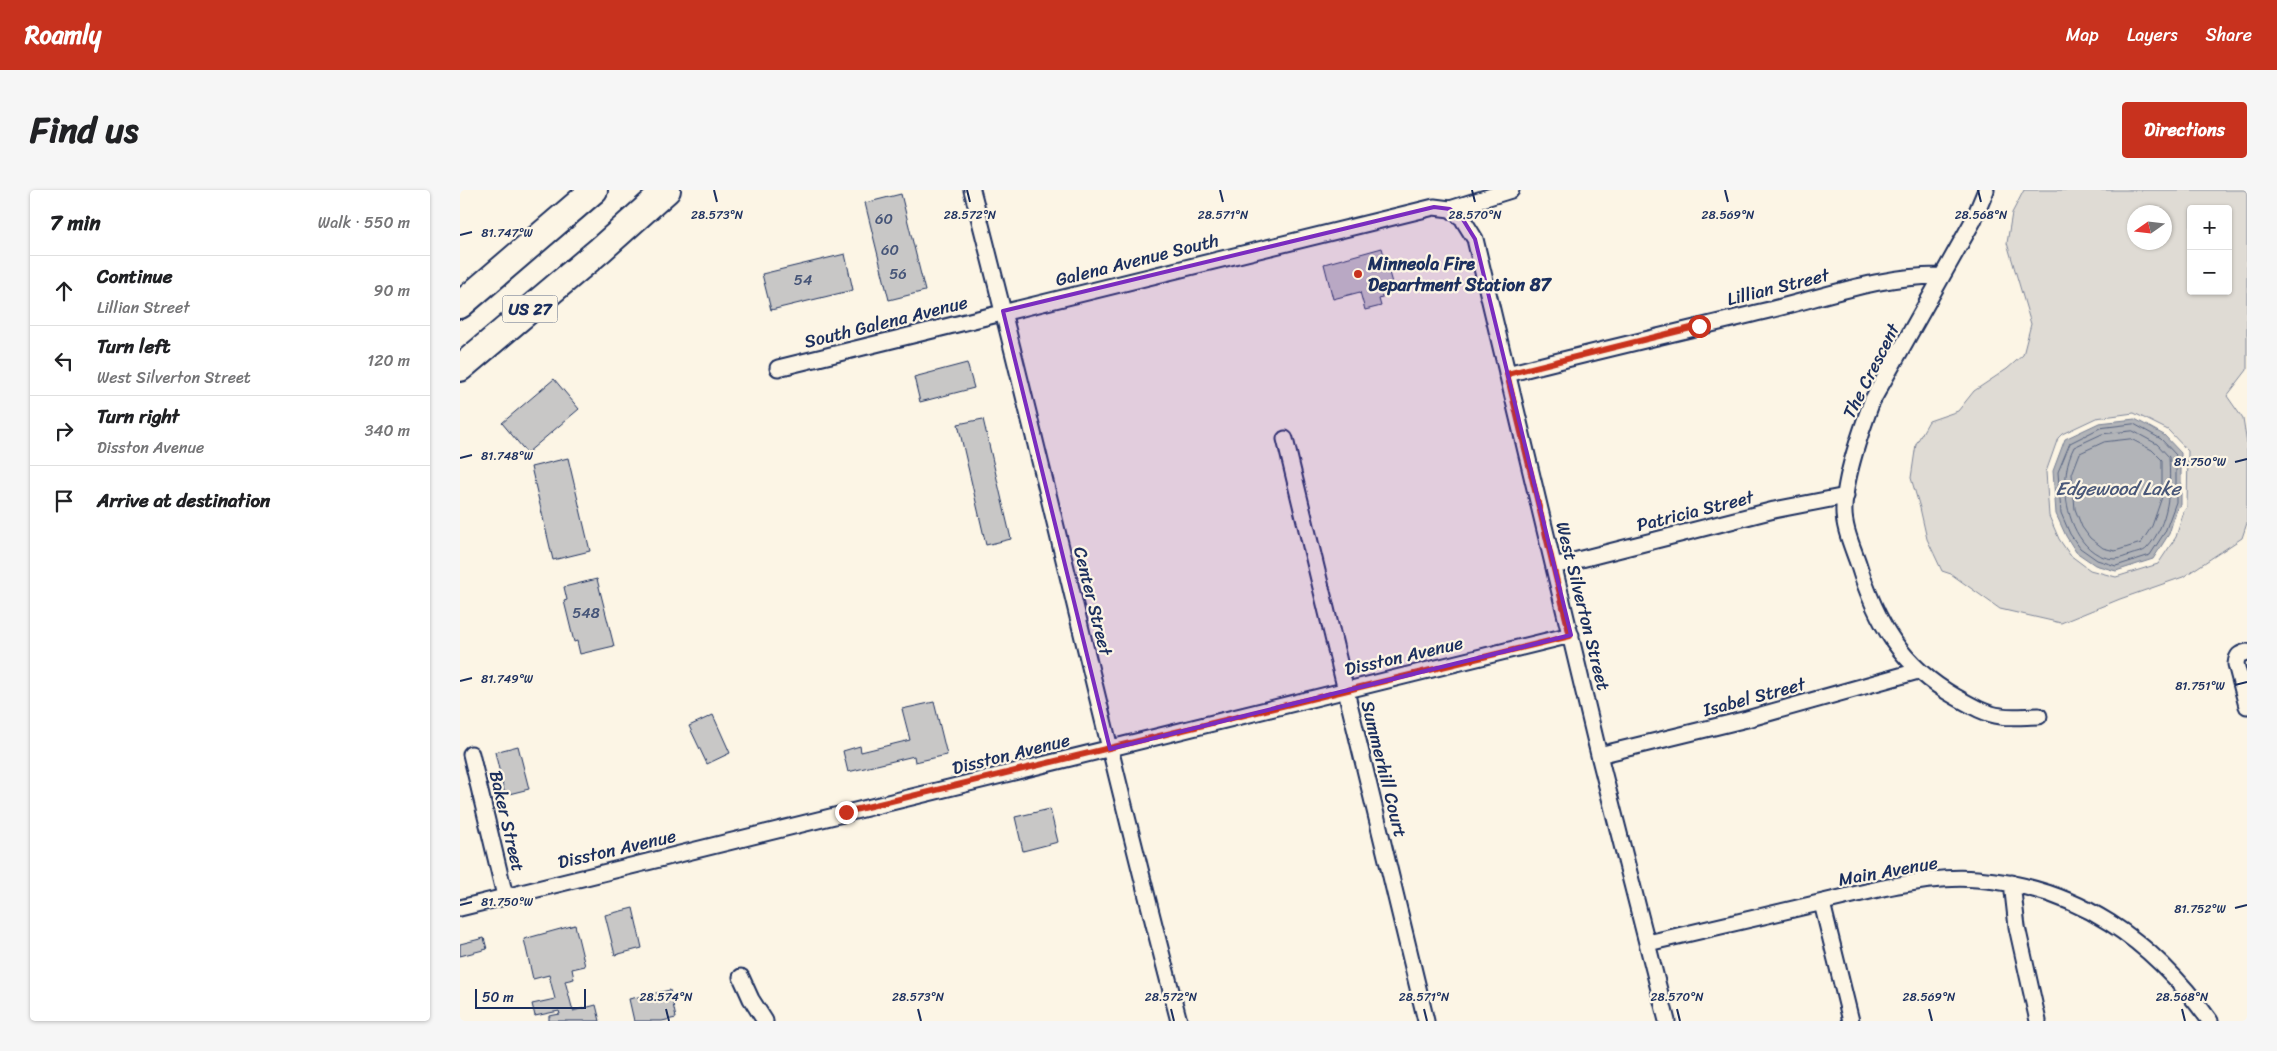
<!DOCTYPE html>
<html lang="en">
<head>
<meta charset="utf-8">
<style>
  :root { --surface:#fff; --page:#f6f6f6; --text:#202124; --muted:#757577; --line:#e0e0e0; --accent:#c8321e }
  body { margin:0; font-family:Sriracha,sans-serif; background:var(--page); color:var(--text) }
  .controls { position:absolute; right:15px; top:15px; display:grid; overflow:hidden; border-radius:5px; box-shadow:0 1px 4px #0004 }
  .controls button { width:45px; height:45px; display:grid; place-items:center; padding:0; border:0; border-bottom:1px solid var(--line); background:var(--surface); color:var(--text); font:25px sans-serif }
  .compass { position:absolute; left:1667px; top:15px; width:45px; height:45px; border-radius:50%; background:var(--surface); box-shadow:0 1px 4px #0004; rotate:256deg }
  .scale { position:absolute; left:15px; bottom:12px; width:111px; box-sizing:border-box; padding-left:5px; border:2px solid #1b2f5e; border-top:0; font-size:14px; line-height:18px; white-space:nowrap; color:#1b2f5e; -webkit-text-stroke:4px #fcf5e5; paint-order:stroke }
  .stop { position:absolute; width:15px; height:15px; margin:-11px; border:4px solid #c8321e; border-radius:50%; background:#fff }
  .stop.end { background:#c8321e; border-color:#fff; box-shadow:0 1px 5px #0008 }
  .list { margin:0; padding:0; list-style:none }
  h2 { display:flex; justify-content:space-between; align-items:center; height:65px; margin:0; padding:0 20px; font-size:21px }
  h2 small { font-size:16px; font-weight:400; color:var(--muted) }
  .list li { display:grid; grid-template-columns:32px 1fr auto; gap:15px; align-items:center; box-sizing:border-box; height:70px; padding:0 20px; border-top:1px solid var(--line) }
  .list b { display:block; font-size:19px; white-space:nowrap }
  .list p { margin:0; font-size:16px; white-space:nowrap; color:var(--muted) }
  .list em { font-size:16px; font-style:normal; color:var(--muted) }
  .icon { flex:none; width:28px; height:28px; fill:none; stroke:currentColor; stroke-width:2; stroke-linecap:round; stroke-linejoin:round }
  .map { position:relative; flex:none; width:1787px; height:831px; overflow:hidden; border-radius:5px }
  header { display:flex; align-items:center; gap:30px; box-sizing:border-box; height:70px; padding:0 25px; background:var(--accent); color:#fff }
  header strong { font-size:24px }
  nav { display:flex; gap:28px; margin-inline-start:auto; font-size:18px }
  .intro { display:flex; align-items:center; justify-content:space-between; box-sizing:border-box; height:120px; padding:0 30px }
  h1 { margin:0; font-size:35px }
  .button { padding:12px 22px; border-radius:5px; background:var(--accent); color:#fff; font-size:18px; font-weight:700 }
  main { display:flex; gap:30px; padding:0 30px }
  aside { flex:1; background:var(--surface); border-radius:5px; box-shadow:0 1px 4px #0004 }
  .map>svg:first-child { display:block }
  .green { fill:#dfdbd4; stroke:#7d8599; fill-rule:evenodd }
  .water { fill:#b2b4b8; stroke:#767f94 }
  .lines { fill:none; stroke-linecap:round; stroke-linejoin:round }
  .shore { stroke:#576482; stroke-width:1 }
  .building { fill:#c8c7c6; stroke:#1b2f5e }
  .street-casing { stroke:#1b2f5e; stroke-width:19 }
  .highway-casing { stroke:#1b2f5e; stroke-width:30 }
  .street { stroke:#fcf5e5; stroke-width:15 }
  .highway { stroke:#fcf5e5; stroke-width:26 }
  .route { stroke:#c8321e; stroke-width:6 }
  .marked { fill:#7b2cbf; fill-opacity:0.2; stroke:#7b2cbf; stroke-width:4; stroke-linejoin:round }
  .ticks { fill:none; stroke:#1b2f5e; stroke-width:2 }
  .poi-dot { fill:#c8321e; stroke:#fcf5e5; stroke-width:2 }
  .labels { text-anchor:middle; stroke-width:4.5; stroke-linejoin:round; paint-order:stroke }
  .number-label { font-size:15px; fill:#465578 }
  .shield { fill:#fcf5e5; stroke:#5e6a86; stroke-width:1 }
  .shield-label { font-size:16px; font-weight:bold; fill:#1b2f5e }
  .street-label { font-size:18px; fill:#1b2f5e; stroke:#fcf5e5 }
  .poi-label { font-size:18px; font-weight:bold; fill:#1b2f5e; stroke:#fcf5e5; text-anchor:start }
  .water-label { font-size:19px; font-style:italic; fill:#485779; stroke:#fcf5e5 }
  .ticks-label { font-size:12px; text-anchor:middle; fill:#1b2f5e; stroke:#fcf5e5; stroke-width:4.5; stroke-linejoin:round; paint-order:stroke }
</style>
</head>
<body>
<header>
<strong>Roamly</strong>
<nav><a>Map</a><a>Layers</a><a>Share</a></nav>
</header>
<div class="intro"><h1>Find us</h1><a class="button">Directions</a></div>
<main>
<aside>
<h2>7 min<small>Walk · 550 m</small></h2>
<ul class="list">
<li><svg class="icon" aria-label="ahead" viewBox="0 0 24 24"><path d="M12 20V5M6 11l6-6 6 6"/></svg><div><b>Continue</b><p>Lillian Street</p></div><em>90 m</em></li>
<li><svg class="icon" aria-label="left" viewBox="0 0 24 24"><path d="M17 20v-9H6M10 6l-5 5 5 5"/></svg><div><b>Turn left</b><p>West Silverton Street</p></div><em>120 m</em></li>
<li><svg class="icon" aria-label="right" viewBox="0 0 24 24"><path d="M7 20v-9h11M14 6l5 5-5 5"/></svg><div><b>Turn right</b><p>Disston Avenue</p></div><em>340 m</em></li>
<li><svg class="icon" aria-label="arrive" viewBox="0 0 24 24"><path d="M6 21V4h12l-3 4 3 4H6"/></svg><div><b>Arrive at destination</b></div></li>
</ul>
</aside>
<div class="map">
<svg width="1787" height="831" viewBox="0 0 1787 831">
  <rect width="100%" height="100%" fill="#fcf5e5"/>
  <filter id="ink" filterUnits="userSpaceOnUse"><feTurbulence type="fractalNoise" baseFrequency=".02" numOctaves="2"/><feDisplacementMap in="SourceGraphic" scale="10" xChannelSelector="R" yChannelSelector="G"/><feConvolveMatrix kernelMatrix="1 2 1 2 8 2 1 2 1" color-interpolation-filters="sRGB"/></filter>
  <g filter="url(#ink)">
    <path class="green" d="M 1564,0 L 1785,0 L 1787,3 L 1787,180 L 1767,206 L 1783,229 L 1787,254 L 1787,333 L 1782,348 L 1723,387 L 1660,409 L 1601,433 L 1540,419 L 1491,384 L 1482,381 L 1467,349 L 1460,318 L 1451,288 L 1456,254 L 1469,231 L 1498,221 L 1514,201 L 1547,179 L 1563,165 L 1571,134 L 1547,53 L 1552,23 ZM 1731,19 L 1768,19 L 1768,101 L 1731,101 ZM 1674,22 L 1704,22 L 1704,52 L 1674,52 ZM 1674,223 L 1708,240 L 1728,261 L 1727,317 L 1724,321 L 1716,347 L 1698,374 L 1656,387 L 1630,380 L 1610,365 L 1599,349 L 1589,326 L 1586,282 L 1598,248 L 1602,244 L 1636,228 Z"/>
    <path class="water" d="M 1675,229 L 1704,245 L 1721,263 L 1721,315 L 1717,318 L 1709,344 L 1693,369 L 1656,381 L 1635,375 L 1616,362 L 1606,346 L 1596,324 L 1593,281 L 1605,249 L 1639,233 Z"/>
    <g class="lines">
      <path class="shore" d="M 1674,234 L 1701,249 L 1716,265 L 1716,312 L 1705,342 L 1690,365 L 1656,376 L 1637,370 L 1620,358 L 1610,344 L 1601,323 L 1598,282 L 1610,253 L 1640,238 Z
        M 1673,241 L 1697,254 L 1709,267 C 1711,298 1709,334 1687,358 C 1684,362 1675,363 1670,365 C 1666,366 1660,369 1655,369 C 1623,368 1608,331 1606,305 C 1605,287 1606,273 1614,257 L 1642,244 Z
        M 1671,249 L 1692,260 L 1702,270 L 1702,307 L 1692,336 L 1681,353 L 1655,361 L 1643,358 L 1630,348 L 1622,337 L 1615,319 L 1612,284 L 1620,263 L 1644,252 Z"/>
    </g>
    <path class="building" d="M 441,4 L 465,101 L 429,110 L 405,13 Z
      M 922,58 L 932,93 L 920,97 L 922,108 L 919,109 L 921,116 L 905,120 L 900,102 L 873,109 L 864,74 Z
      M 385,64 L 393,100 L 311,120 L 302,84 Z
      M 507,173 L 514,198 L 460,212 L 454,187 Z
      M 94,189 L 119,219 L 67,263 L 42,233 Z
      M 523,229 L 551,349 L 526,355 L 498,234 Z
      M 108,268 L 130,361 L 93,370 L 71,277 Z
      M 137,389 L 154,456 L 120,464 L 117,451 L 114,452 L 104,411 L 107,410 L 104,397 Z
      M 474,512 L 487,565 L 455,572 L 454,566 L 388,582 L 383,561 L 400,556 L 401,562 L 450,550 L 442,519 Z
      M 253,525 L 270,563 L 247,574 L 229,536 Z
      M 58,556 L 69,599 L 45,605 L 35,562 Z
      M 590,619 L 598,652 L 563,661 L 555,627 Z
      M 173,718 L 182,758 L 155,765 L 145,725 Z
      M 115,735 L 125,776 L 112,779 L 114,789 L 105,791 L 113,821 L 136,815 L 140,831 L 89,831 L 89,826 L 100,824 L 99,821 L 75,826 L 72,814 L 95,809 L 89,785 L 73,789 L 64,749 Z
      M 24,748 L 27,759 L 0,766 L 0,754 Z
      M 210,800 L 216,828 L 202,831 L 174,831 L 169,809 Z"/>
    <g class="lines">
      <defs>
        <path id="street" d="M 512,0 C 584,276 646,555 719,831
          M 1526,0 L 1513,31 L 1412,211 C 1401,241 1385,286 1384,318 C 1383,336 1392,356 1398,373 C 1416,432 1441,476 1496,507 C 1510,515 1525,524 1541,526 C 1553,528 1567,526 1579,526
          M 990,19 L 1002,28 L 1015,49 L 1139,565 L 1207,831
          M 318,178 L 974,17 L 990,19 L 1051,0
          M 1047,184 C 1133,162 1219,142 1305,121 C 1364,107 1421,85 1482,86
          M 825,249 L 966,831
          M 1094,376 L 1314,320 L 1386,306
          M 1787,462 C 1779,464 1777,465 1776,474 L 1787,516
          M 11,564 L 45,706
          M 1139,565 L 1287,529 L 1458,481
          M 1552,693 L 1557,737 L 1578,831
          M 1362,713 L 1391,831
          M 0,718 L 1111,445
          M 1188,753 L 1423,698 C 1454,692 1486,686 1517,689 C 1618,697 1692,750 1750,831
          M 281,787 L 291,809 L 305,831"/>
        <path id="highway" d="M 0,115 L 134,0
          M 0,178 L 140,60 L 207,0"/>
      </defs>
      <use href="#street" class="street-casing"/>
      <use href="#highway" class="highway-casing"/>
      <use href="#street" class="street"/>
      <use href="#highway" class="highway"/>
    </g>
  </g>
  <g class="lines" filter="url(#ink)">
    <path class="route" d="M 386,622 L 1110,446 L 1047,184 L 1239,136"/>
  </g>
  <path class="marked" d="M 974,17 L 990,19 L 1002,28 L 1015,49 L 1111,445 L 650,559 L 543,121 Z"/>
  <path class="ticks" d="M 254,0 L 257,12M 507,0 L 510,12M 760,0 L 763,12M 1012,0 L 1015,12M 1265,0 L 1268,12M 1518,0 L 1521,12M 0,45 L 12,42M 0,268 L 12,265M 1775,272 L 1787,269M 0,491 L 12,488M 1775,495 L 1787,492M 0,715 L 12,712M 1775,718 L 1787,715M 206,819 L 209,831M 458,819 L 461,831M 711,819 L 714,831M 964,819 L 967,831M 1217,819 L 1220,831M 1469,819 L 1472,831M 1722,819 L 1725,831"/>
  <circle class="poi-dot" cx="898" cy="84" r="5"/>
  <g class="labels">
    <g class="number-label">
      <text x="424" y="34">60</text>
      <text x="430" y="65">60</text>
      <text x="438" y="89">56</text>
      <text x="343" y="95">54</text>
      <text x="126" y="428">548</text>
    </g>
    <rect class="shield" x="42.5" y="105.5" width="55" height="27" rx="4"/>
    <g class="shield-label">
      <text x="70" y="125">US 27</text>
    </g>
    <g class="street-label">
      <text transform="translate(677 70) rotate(-14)" y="6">Galena Avenue South</text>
      <text transform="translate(1318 97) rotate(-14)" y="6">Lillian Street</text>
      <text transform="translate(426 132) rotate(-14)" y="6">South Galena Avenue</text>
      <text transform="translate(1411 181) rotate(-63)" y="6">The Crescent</text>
      <text transform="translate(1235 321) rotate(-14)" y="6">Patricia Street</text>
      <text transform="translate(633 411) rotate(76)" y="6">Center Street</text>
      <text transform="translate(1123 416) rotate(76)" y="6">West Silverton Street</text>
      <text transform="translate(944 466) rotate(-13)" y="6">Disston Avenue</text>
      <text transform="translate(1294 507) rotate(-15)" y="6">Isabel Street</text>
      <text transform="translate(551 564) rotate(-14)" y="6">Disston Avenue</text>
      <text transform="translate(924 579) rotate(76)" y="6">Summerhill Court</text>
      <text transform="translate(47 631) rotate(77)" y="6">Baker Street</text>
      <text transform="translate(157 659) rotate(-13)" y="6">Disston Avenue</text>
      <text transform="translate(1428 681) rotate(-10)" y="6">Main Avenue</text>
    </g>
    <g class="poi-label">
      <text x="908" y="80">Minneola Fire<tspan x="908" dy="21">Department Station 87</tspan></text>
    </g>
    <g class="water-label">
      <text x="1658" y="305">Edgewood Lake</text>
    </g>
  </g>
  <g class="ticks-label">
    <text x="257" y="29">28.573°N</text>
    <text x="510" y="29">28.572°N</text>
    <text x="763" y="29">28.571°N</text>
    <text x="1015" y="29">28.570°N</text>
    <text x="1268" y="29">28.569°N</text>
    <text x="1521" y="29">28.568°N</text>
    <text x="47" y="47">81.747°W</text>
    <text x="47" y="270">81.748°W</text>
    <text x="1740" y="276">81.750°W</text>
    <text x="47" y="493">81.749°W</text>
    <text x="1740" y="500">81.751°W</text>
    <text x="47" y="716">81.750°W</text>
    <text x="1740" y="723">81.752°W</text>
    <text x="206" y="811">28.574°N</text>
    <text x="458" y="811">28.573°N</text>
    <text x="711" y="811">28.572°N</text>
    <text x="964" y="811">28.571°N</text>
    <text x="1217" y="811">28.570°N</text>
    <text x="1469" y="811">28.569°N</text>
    <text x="1722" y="811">28.568°N</text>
  </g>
</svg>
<div class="controls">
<button>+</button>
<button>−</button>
</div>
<svg class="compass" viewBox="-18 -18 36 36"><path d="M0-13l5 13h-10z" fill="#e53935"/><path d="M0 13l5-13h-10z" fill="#757577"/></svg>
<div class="scale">50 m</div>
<div class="stop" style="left:1239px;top:136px"></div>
<div class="stop end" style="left:386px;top:622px"></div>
</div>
</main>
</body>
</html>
